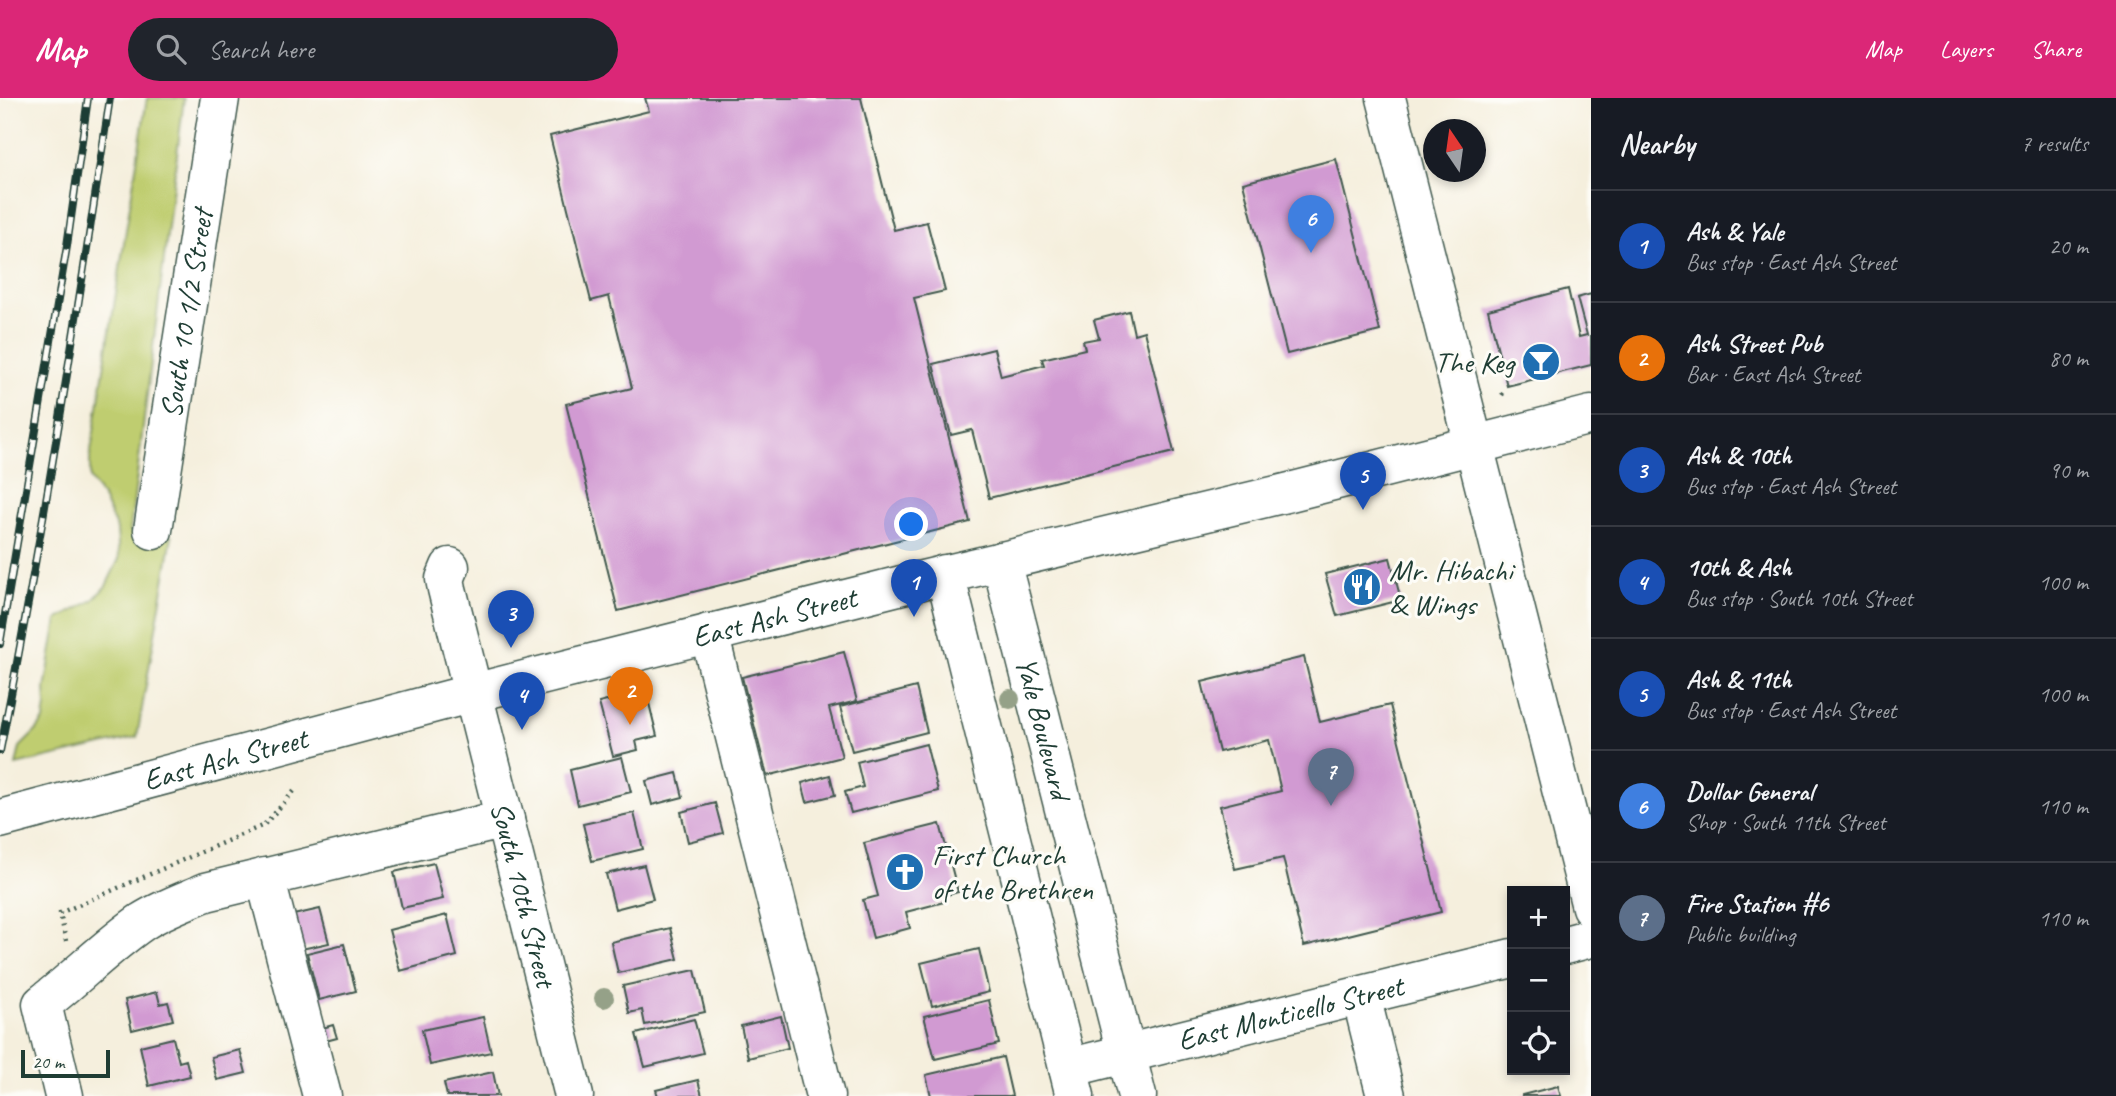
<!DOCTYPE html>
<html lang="en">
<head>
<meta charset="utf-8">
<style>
  :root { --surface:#171b24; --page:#20242c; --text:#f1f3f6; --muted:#9ea1a6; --line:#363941; --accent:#db2777 }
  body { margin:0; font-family:Caveat,sans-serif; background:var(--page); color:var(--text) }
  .controls { position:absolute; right:21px; bottom:21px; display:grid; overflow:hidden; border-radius:0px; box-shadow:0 4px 10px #0003 }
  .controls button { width:63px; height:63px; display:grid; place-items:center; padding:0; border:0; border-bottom:2px solid var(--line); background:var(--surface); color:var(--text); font:35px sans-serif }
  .compass { position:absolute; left:1423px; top:21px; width:63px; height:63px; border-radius:50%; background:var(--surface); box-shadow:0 4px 10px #0003; rotate:347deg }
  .scale { position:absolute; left:21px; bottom:18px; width:89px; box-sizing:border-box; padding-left:7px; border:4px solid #1f3d34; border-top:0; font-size:19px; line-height:24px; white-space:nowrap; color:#1f3d34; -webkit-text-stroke:5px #fdfcf7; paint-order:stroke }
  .you { position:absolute; left:912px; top:427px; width:24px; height:24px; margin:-18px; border:5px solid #fff; border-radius:50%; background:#1a73e8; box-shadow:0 0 0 10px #1a73e833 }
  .badge { display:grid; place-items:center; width:46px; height:46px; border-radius:50%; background:var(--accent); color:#fff; font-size:23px; font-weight:700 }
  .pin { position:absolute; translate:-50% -58px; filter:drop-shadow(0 2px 4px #0008) }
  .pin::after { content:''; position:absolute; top:37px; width:24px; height:21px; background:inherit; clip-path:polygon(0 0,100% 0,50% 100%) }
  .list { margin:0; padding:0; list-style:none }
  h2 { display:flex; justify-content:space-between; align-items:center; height:91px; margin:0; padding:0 28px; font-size:30px }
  h2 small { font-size:23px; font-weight:400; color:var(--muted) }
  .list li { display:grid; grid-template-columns:46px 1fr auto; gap:21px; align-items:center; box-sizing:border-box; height:112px; padding:0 28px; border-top:2px solid var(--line) }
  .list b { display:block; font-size:26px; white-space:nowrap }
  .list p { margin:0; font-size:23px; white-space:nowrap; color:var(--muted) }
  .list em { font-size:23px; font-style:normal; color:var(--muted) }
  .icon { flex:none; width:38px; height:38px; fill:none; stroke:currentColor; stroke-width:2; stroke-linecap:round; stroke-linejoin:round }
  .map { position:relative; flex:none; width:1591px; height:998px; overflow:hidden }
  header { display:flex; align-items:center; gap:42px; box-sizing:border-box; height:98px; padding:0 35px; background:var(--accent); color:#fff }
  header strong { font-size:33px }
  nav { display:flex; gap:38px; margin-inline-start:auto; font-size:24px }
  .search { width:490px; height:63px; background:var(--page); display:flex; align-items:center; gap:18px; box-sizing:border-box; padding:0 24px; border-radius:38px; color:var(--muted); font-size:26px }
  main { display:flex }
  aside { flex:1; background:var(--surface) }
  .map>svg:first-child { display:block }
  .green { fill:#bfcd6f; stroke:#6f8552; stroke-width:2 }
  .building { fill:#d19ad2 }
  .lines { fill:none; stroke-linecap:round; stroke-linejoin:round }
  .minor-casing { stroke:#3f584d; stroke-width:41 }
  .path { stroke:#3f584d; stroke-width:4.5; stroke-dasharray:2 5; stroke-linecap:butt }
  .minor { stroke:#fff; stroke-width:38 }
  .rail-casing { stroke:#1f3d34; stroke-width:8 }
  .rail { stroke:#fdfcf7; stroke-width:5; stroke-dasharray:16; stroke-linecap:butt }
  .tree { fill:#95a188 }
  .labels { text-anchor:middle; stroke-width:6; stroke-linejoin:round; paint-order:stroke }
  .street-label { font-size:30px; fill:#1f3d34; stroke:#fdfcf7 }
  .poi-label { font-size:30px; fill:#1f3d34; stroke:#fdfcf7; text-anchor:start }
</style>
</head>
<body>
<header>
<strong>Map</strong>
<div class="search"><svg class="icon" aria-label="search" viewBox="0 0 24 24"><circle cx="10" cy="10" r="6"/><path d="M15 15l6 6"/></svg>Search here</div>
<nav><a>Map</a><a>Layers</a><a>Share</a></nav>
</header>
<main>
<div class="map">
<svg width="1591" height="998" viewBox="0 0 1591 998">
  <rect width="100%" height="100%" fill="#fdfcf7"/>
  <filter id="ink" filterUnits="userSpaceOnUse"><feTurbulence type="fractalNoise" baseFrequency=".0143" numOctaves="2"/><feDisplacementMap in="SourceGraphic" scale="14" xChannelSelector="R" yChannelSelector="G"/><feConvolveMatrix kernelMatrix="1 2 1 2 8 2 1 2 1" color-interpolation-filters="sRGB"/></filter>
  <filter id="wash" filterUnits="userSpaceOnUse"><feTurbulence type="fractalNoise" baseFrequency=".00686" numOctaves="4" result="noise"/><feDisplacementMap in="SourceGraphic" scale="28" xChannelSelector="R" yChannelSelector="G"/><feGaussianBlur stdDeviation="1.57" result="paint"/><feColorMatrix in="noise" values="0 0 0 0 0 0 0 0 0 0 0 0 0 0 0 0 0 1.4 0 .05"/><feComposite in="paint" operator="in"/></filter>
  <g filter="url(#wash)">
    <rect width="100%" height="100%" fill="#f5efdd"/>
    <path class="green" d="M 147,0 L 184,0 L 130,433 L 172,438 L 137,639 L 16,667 L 20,649 L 37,632 L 44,622 L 46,608 L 45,591 L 57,522 L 93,502 L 106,488 L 119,461 L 117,432 L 104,402 L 90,381 L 90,359 Z"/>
    <g id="blocks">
      <path class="building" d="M 645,0 L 861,0 L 894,132 L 927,124 L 945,193 L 914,200 L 970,424 L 618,513 L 566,306 L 632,290 L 609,198 L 591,203 L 550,38 L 649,13 Z
        M 1336,61 L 1380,233 L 1287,256 L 1243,85 Z
        M 1568,191 L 1579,239 L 1587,237 L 1577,200 L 1591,196 L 1591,267 L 1507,288 L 1488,212 Z
        M 1129,213 L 1134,236 L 1144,233 L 1174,354 L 989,400 L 972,332 L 951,337 L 933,266 L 994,251 L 1001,278 L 1044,267 L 1042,261 L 1085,251 L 1083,243 L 1099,240 L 1094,222 Z
        M 1390,460 L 1401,502 L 1337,518 L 1325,476 Z
        M 844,554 L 857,603 L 829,610 L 842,659 L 767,678 L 742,579 Z
        M 1304,559 L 1320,624 L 1390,607 L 1441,814 L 1304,848 L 1283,760 L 1235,771 L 1220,708 L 1281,693 L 1269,642 L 1219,654 L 1202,584 Z
        M 916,589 L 927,634 L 852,653 L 840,609 Z
        M 646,593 L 657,638 L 636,643 L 638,652 L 613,658 L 599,605 Z
        M 926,646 L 938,693 L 851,715 L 845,694 L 863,689 L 857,664 Z
        M 622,659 L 631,694 L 578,707 L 570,672 Z
        M 677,675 L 683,699 L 652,707 L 646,683 Z
        M 830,677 L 835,697 L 807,704 L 802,685 Z
        M 715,705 L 723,735 L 688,744 L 681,714 Z
        M 634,715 L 643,751 L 592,763 L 583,726 Z
        M 940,726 L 958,794 L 943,798 L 944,804 L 906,814 L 910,830 L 873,840 L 863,802 L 878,798 L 864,745 Z
        M 434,765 L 443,801 L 402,810 L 394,774 Z
        M 644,767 L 653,801 L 615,811 L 606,776 Z
        M 320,811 L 329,845 L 297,852 L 289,818 Z
        M 447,817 L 457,858 L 400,873 L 389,832 Z
        M 670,830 L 678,861 L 618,875 L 611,844 Z
        M 344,846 L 356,893 L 319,902 L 307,855 Z
        M 979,851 L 989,894 L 932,908 L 921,865 Z
        M 695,872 L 705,914 L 645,927 L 642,912 L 629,915 L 623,888 Z
        M 157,894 L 160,906 L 168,904 L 173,922 L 132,932 L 125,902 Z
        M 989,902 L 999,946 L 935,961 L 924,918 Z
        M 781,918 L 788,950 L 748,960 L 741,928 Z
        M 483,919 L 491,954 L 430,967 L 422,932 Z
        M 694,921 L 703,955 L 645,969 L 636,936 Z
        M 333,927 L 337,940 L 322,944 L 319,931 Z
        M 173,940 L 179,964 L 186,962 L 190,978 L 149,988 L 140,948 Z
        M 240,952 L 246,975 L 217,982 L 211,959 Z
        M 1003,959 L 1012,998 L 931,998 L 926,977 Z
        M 493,974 L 498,998 L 447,998 L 444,985 Z
        M 698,982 L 702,998 L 658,998 L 656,992 Z
        M 1558,988 L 1561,998 L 1522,998 L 1522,997 Z"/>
    </g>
  </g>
  <g filter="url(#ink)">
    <use href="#blocks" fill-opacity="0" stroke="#3f584d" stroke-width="2"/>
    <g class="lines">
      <defs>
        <g id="minor">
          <path d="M 1386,0 L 1591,809"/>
          <path id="s1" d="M 153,432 L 220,0"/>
          <path id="s2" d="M 1001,463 L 1137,998"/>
          <path id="s3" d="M 450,469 L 445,481 L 447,491 L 574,998"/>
          <path d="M 945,476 L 1075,998"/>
          <path d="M 709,535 L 825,998"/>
          <path id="s4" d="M 0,721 L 473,595 L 906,486 L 1290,394 L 1591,317"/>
          <path d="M 265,779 L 322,998"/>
          <path d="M 1565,847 L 1591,840"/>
          <path d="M 1361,898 L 1386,998"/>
          <path id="s5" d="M 1068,970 L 1512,860"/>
          <path d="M 64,998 L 42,906 C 76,880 107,848 142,824 C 162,811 185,803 206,794 L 505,721"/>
        </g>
      </defs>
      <use href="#minor" class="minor-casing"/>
      <path class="path" d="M 1502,297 L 1505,293
        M 66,843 L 60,815 L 264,727 L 296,691"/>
      <use href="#minor" class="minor"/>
      <defs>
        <path id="rail" d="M 0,546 L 67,148 L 88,0
          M 0,653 C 43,436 77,218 110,0"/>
      </defs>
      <use href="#rail" class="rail-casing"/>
      <use href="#rail" class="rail"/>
    </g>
    <g class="tree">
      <circle cx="1010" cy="601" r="10"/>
      <circle cx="604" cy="900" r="10"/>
    </g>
  </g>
  <defs>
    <symbol id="bar-disc" viewBox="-11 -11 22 22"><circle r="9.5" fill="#1f6fb2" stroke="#fdfcf7"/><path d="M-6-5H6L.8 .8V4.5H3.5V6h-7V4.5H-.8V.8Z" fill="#fff"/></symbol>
    <symbol id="restaurant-disc" viewBox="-11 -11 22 22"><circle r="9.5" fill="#1f6fb2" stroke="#fdfcf7"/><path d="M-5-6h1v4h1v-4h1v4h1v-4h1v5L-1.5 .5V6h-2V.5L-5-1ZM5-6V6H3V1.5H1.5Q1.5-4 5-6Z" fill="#fff"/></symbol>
    <symbol id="church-disc" viewBox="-11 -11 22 22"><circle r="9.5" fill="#1f6fb2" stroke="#fdfcf7"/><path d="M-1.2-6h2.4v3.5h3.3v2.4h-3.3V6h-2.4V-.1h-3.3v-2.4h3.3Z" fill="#fff"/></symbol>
  </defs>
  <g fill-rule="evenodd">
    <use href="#bar-disc" x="1519" y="242" width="44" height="44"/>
    <use href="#restaurant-disc" x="1340" y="467" width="44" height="44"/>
    <use href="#church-disc" x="883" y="752" width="44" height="44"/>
  </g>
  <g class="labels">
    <g class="street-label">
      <text dy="10" stroke="none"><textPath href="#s1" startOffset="219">South 10 1/2 Street</textPath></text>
      <text dy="10" stroke="none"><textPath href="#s4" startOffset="800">East Ash Street</textPath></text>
      <text dy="10" stroke="none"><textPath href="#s2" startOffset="172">Yale Boulevard</textPath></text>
      <text dy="10" stroke="none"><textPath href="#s4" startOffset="233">East Ash Street</textPath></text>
      <text dy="10" stroke="none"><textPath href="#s3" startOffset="338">South 10th Street</textPath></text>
      <text dy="10" stroke="none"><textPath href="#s5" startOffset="229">East Monticello Street</textPath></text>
    </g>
    <g class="poi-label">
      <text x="1514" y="274" text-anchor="end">The Keg</text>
      <text x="1389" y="482">Mr. Hibachi<tspan x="1389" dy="34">&amp; Wings</tspan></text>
      <text x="932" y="767">First Church<tspan x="932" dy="34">of the Brethren</tspan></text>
    </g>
  </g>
</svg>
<div class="controls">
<button>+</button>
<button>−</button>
<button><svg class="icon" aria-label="locate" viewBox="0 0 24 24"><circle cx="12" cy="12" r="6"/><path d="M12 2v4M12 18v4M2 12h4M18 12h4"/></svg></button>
</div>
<svg class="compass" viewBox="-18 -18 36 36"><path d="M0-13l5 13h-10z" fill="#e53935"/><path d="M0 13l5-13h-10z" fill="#9ea1a6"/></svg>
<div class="scale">20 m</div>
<div class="you"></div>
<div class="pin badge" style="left:914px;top:519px;background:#1a4fb4">1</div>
<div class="pin badge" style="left:630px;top:627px;background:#e8710a">2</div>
<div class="pin badge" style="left:511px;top:550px;background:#1a4fb4">3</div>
<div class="pin badge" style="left:522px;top:632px;background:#1a4fb4">4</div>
<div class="pin badge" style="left:1363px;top:412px;background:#1a4fb4">5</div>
<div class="pin badge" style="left:1311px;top:155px;background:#3f7fe0">6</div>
<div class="pin badge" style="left:1331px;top:708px;background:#5c6f8a">7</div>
</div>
<aside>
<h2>Nearby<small>7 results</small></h2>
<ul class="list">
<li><span class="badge" style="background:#1a4fb4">1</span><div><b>Ash &amp; Yale</b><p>Bus stop · East Ash Street</p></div><em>20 m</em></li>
<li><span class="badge" style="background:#e8710a">2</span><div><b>Ash Street Pub</b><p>Bar · East Ash Street</p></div><em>80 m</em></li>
<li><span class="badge" style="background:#1a4fb4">3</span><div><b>Ash &amp; 10th</b><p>Bus stop · East Ash Street</p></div><em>90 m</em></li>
<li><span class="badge" style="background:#1a4fb4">4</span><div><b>10th &amp; Ash</b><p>Bus stop · South 10th Street</p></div><em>100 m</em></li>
<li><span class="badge" style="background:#1a4fb4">5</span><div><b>Ash &amp; 11th</b><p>Bus stop · East Ash Street</p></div><em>100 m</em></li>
<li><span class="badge" style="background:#3f7fe0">6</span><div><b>Dollar General</b><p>Shop · South 11th Street</p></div><em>110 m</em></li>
<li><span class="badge" style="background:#5c6f8a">7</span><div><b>Fire Station #6</b><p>Public building</p></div><em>110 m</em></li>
</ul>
</aside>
</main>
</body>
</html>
